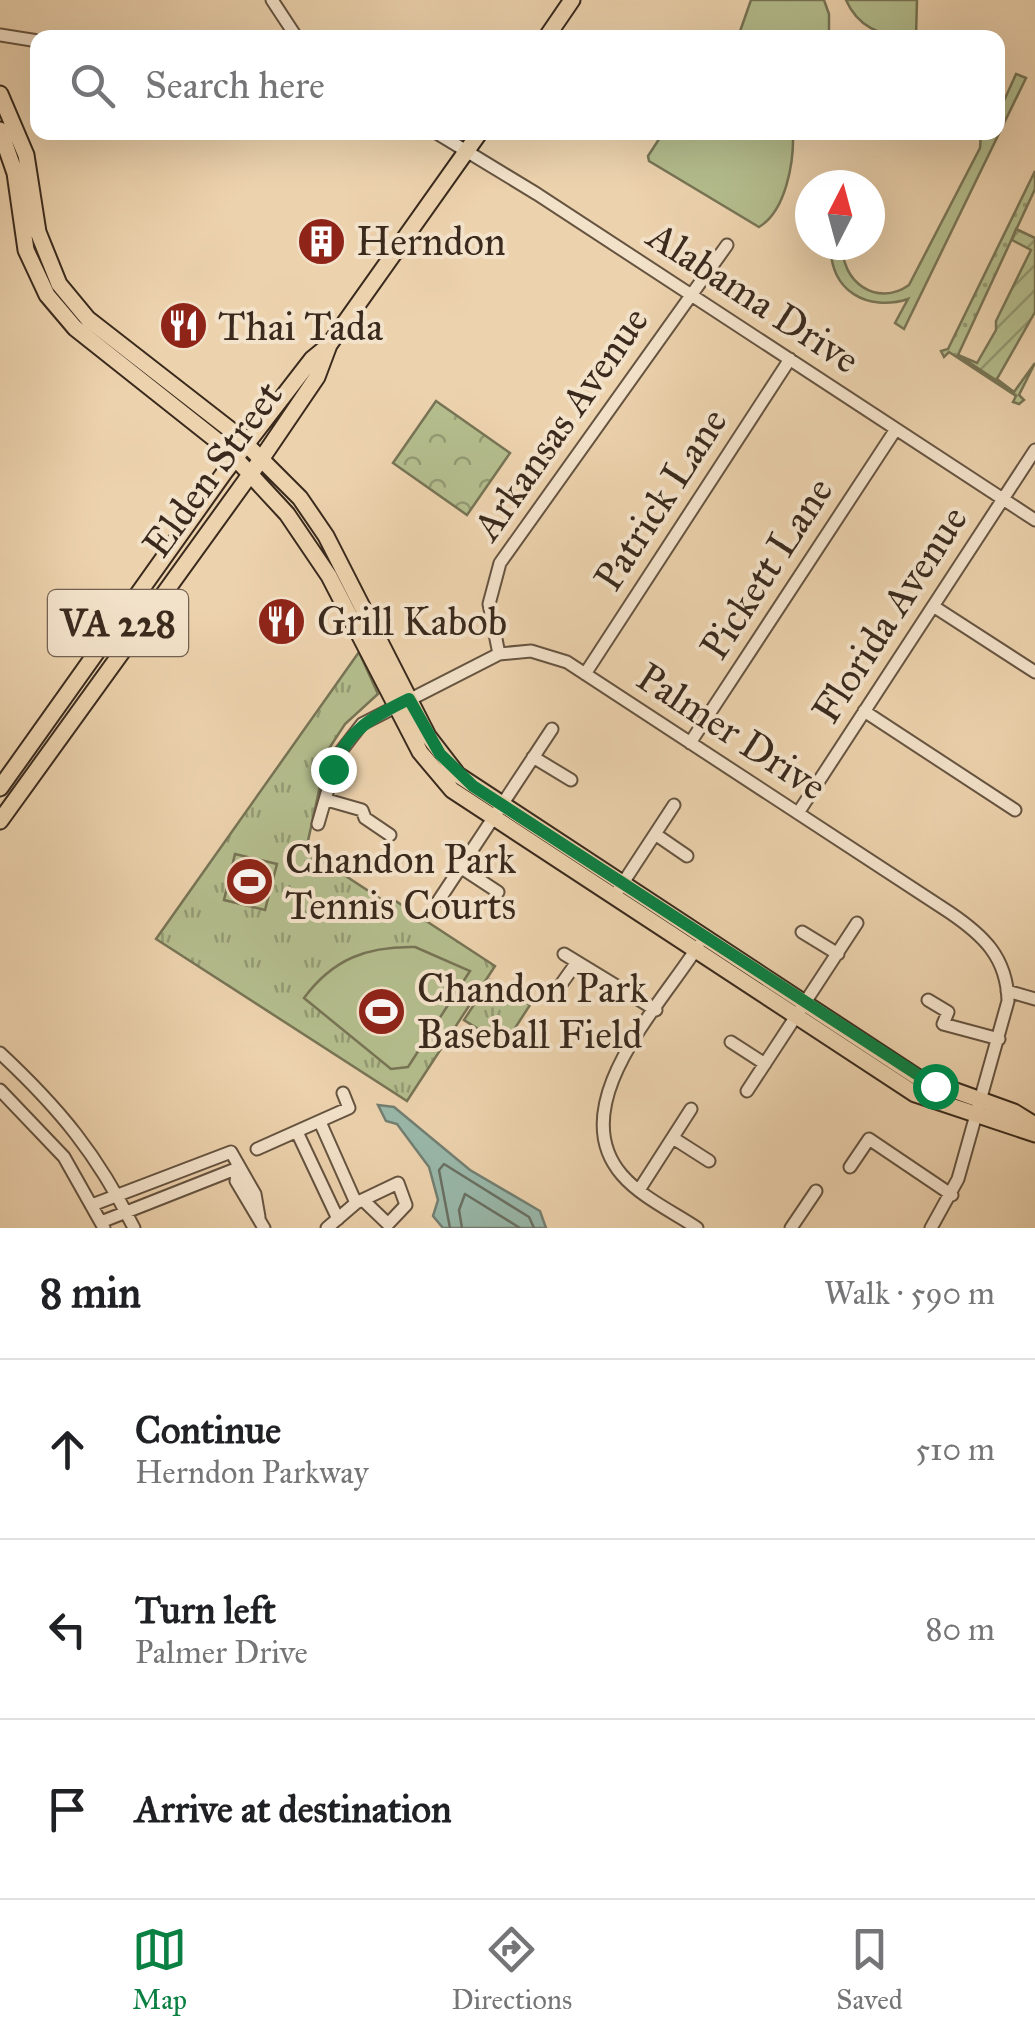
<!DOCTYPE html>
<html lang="en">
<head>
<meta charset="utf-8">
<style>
  :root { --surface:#fff; --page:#f2f2f2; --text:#202124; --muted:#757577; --line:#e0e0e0; --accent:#0b8043 }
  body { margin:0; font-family:"IM FELL Great Primer",serif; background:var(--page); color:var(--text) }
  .compass { position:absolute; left:795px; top:170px; width:90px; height:90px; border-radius:50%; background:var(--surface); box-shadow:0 10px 40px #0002; rotate:6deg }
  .stop { position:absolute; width:30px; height:30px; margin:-22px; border:8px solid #0b8043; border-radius:50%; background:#fff }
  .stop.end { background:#0b8043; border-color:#fff; box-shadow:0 2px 10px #0008 }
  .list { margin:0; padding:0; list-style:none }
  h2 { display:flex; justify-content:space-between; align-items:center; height:130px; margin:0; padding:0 40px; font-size:42px }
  h2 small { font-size:32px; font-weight:400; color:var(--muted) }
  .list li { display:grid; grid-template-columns:65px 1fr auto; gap:30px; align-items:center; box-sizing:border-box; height:180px; padding:0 40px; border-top:2px solid var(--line) }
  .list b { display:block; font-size:38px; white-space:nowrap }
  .list p { margin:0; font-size:32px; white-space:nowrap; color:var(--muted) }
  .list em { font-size:32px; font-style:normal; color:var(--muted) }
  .icon { flex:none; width:55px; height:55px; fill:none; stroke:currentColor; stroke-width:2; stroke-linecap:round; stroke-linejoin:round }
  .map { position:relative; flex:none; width:1035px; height:1228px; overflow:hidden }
  .search { position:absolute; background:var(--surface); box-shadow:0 10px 40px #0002; left:30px; right:30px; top:30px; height:110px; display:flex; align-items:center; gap:25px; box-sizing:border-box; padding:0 35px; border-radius:20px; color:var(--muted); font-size:38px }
  .sheet { height:670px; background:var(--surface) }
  nav { display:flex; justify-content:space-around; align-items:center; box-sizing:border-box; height:140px; border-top:2px solid var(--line); background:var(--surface); font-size:28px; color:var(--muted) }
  nav a { display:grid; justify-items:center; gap:5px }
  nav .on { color:var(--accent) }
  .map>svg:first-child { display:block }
  .grass { fill:url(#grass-dots); stroke:#777455; stroke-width:2.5 }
  .forest { fill:url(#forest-crowns); stroke:#777455; stroke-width:2.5 }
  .park { fill:url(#park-tufts); stroke:#777455; stroke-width:2.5 }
  .garden { fill:url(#garden-furrows); stroke:#777455; stroke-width:2.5 }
  .pitch { fill:#b4bd8d; stroke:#777455; stroke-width:2.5 }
  .water { fill:#99b8aa; stroke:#737f72; stroke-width:2.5 }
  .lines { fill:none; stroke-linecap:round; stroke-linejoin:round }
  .shore { stroke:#6a7164; stroke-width:2.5 }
  .minor-casing { stroke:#665441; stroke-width:15 }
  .major-casing { stroke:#3a2a1d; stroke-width:19 }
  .minor { stroke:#f3e2ca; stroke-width:11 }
  .major { stroke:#ecd2ad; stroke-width:15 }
  .route { stroke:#0b8043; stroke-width:12 }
  .labels { text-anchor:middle; stroke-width:8; stroke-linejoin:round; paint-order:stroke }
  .shield { fill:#f3e2ca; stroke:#726151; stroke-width:2.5 }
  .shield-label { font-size:38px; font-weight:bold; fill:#3a2a1d }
  .poi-label { font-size:40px; fill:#3a2a1d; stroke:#f3e2ca; text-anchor:start }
  .street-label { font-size:40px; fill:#3a2a1d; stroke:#f3e2ca }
</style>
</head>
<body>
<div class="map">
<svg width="1035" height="1228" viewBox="0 0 1035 1228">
  <defs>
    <pattern id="grass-dots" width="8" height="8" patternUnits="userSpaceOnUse" patternTransform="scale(2.5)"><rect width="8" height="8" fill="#b4bd8d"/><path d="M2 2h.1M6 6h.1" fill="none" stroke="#939a73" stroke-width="1.8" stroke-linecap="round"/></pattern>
    <pattern id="forest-crowns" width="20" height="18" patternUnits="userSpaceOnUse" patternTransform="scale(2.5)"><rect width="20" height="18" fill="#b4bd8d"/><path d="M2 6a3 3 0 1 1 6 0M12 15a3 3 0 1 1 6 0" fill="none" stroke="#939a73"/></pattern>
    <pattern id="park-tufts" width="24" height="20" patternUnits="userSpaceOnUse" patternTransform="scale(2.5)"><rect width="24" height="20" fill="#b4bd8d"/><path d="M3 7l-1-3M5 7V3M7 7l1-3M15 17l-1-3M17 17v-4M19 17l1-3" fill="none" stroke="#939a73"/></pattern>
    <pattern id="garden-furrows" width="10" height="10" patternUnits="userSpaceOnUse" patternTransform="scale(2.5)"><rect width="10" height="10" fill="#b4bd8d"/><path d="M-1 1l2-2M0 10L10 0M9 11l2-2" fill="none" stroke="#939a73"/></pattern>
  </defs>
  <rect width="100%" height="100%" fill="#ecd2ad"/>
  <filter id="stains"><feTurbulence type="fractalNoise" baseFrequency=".002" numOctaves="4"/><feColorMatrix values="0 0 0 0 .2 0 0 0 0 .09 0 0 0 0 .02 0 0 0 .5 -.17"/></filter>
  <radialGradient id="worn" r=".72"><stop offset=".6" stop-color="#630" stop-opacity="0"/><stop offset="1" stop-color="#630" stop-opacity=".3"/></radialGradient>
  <path class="grass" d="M 1035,171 L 1035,189 L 958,355 L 1014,392 L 1035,363 L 1019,395 L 1024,400 L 1019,404 L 1013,402 L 1016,396 L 949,352 L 944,357 L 941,351 L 948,349 Z"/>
  <path class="forest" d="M 436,401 L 510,453 L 467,515 L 393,463 Z"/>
  <path class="park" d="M 359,652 L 378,694 L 345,724 L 328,750 L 306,850 L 390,905 L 394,900 L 495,966 L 407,1101 L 156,939 Z
    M 490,980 L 530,1005 L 504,1045 L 464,1020 Z"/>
  <path class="garden" d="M 1016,229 L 1035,238 L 1035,312 L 997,379 L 1014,392 L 958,355 L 977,363 L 996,330 L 996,321 L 1031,250 L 1012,240 Z"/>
  <path class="pitch" d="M 751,0 L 824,0 L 829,14 L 829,37 L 738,37 Z
    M 846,0 L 917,0 L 916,37 C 886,38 859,30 846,0 Z
    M 1016,74 L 1026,78 L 904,329 L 895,323 L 908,299 C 868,312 829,291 831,245 L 843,245 C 840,281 877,308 909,285 L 980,148 L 981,133 L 998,132 L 998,114 Z
    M 663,133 L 793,133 C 794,162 786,211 759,227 L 649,161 L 648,156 Z
    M 235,854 L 277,864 L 265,910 L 224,900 Z
    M 415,947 L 470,971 L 408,1067 L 391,1069 L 304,998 C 333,959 367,946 415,947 Z"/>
  <path class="water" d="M 378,1105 L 394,1107 L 470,1170 L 540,1211 L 546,1228 L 443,1228 L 433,1216 L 438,1200 L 429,1167 L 397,1124 L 386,1121 Z"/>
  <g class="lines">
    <path class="shore" d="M 450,1228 L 439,1170 L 444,1164 L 529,1217 L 534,1228
      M 462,1228 L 459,1210 L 465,1194 L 520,1228"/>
    <defs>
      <path id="minor" d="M 272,0 L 297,38
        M 0,35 L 38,41
        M 435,132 L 537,194 L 1035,520
        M 933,606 L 1035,672
        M 499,654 L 489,604 L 500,563 L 727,245
        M 585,674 L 790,359
        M 864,711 L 1015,810
        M 690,743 L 896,429
        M 533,757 L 571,780
        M 327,800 L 362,810 L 365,818 L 390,835
        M 798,813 L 1035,450
        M 318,824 L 338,755 L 362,724 L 499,654 L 531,651 L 567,662 L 949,912 C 983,935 1007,957 1008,1001 L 958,1179 L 931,1228
        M 655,834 L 687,856
        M 460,867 L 498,892
        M 619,889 L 674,805
        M 439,900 L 552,729
        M 802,932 L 838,954
        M 564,954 L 656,1010
        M 557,990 L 577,962
        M 1007,991 L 1035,999
        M 928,1000 L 948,1012 L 943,1024 L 999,1039
        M 731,1042 L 765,1064
        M 0,1053 C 60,1109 97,1154 134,1228
        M 0,1090 L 64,1157 L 104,1228
        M 747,1091 L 857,923
        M 320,1122 L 356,1203
        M 297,1132 L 338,1219
        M 673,1138 L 709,1161
        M 257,1149 L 349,1108 L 343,1093
        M 850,1167 L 869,1139 L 952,1195
        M 238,1168 L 236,1181 L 264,1228
        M 639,1190 L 691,1109
        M 92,1205 L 231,1152 L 255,1194 L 259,1217
        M 101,1222 L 238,1168
        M 327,1228 L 356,1203 L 398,1183 L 406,1205 L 388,1224 L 363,1200
        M 697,1228 C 673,1212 641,1197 622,1175 C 562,1106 661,1005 698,946
        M 791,1228 L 816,1191"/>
      <path id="major" d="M 546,38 L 572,0
        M 0,94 L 26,155 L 38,232 L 59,284 L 88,319 L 237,435 L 300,498 L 326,536 L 428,736 L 458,775 L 917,1077 L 1014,1112 L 1035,1125
        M 0,130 L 15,173 L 26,250 L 47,295 L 75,328 L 225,447 L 287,514 L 329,576 L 420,752 L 452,790 L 915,1094 L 1035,1134
        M 0,788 L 224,473 L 312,359 L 329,345 L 480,132
        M 0,821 L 262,458 L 317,377 L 329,345"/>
    </defs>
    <use href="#minor" class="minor-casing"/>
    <use href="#major" class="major-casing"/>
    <use href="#minor" class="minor"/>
    <use href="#major" class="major"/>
  </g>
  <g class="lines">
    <path class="route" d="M 333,769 C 347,730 374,716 409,699 L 440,754 L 473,786 L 935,1086"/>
  </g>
  <defs>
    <symbol id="building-disc" viewBox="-11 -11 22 22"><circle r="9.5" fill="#8f2418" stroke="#f3e2ca"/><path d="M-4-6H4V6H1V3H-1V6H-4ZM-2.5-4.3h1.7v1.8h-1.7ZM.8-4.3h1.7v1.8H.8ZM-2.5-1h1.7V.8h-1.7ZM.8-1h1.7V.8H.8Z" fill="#fff"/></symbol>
    <symbol id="restaurant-disc" viewBox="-11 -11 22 22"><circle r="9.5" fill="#8f2418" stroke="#f3e2ca"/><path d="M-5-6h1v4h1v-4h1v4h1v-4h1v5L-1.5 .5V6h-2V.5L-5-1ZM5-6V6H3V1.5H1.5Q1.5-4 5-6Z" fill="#fff"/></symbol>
    <symbol id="stadium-disc" viewBox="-11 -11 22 22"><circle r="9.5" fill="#8f2418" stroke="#f3e2ca"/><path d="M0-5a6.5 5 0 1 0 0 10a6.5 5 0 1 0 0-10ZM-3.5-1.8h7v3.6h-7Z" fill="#fff"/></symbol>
  </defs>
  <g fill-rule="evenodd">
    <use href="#building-disc" x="294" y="214" width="55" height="55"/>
    <use href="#restaurant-disc" x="156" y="298" width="55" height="55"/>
    <use href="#restaurant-disc" x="254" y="594" width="55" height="55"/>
    <use href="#stadium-disc" x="222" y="854" width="55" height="55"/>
    <use href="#stadium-disc" x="354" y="984" width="55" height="55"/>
  </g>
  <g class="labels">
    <rect class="shield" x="48" y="590" width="140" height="66" rx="8"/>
    <g class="shield-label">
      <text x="118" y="636">VA 228</text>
    </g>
    <g class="poi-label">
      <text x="356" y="255">Herndon</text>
      <text x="218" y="340">Thai Tada</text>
      <text x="317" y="635">Grill Kabob</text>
      <text x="285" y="873">Chandon Park<tspan x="285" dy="46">Tennis Courts</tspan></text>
      <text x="417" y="1002">Chandon Park<tspan x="417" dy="46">Baseball Field</tspan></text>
    </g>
    <g class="street-label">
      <text transform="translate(754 297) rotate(33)" y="14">Alabama Drive</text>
      <text transform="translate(560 423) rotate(-55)" y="14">Arkansas Avenue</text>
      <text transform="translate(212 469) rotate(-54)" y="14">Elden Street</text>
      <text transform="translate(660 499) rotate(-57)" y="14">Patrick Lane</text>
      <text transform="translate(766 568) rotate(-57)" y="14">Pickett Lane</text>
      <text transform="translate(889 614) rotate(-57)" y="14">Florida Avenue</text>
      <text transform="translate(732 731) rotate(33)" y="14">Palmer Drive</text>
    </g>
  </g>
  <rect width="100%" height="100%" filter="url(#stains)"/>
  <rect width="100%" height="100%" fill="url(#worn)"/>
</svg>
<svg class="compass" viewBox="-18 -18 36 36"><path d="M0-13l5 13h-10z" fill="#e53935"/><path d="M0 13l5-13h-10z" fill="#757577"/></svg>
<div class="stop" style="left:935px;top:1086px"></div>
<div class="stop end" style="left:333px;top:769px"></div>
<div class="search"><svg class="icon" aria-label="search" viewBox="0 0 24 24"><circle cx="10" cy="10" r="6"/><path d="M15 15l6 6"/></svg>Search here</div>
</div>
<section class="sheet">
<h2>8 min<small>Walk · 590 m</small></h2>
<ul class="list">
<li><svg class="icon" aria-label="ahead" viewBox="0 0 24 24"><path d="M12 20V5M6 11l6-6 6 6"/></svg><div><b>Continue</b><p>Herndon Parkway</p></div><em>510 m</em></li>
<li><svg class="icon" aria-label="left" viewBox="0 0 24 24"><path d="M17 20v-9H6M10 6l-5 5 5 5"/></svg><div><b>Turn left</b><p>Palmer Drive</p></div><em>80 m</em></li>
<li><svg class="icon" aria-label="arrive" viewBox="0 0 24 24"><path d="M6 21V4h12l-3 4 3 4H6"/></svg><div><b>Arrive at destination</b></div></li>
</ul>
</section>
<nav>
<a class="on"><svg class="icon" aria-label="map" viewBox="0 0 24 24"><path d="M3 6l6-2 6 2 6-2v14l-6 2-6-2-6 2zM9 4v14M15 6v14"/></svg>Map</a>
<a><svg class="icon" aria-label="directions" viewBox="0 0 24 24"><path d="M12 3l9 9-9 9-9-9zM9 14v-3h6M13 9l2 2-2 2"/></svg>Directions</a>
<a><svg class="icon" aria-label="saved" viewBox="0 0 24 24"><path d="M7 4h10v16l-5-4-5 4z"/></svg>Saved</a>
</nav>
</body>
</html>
